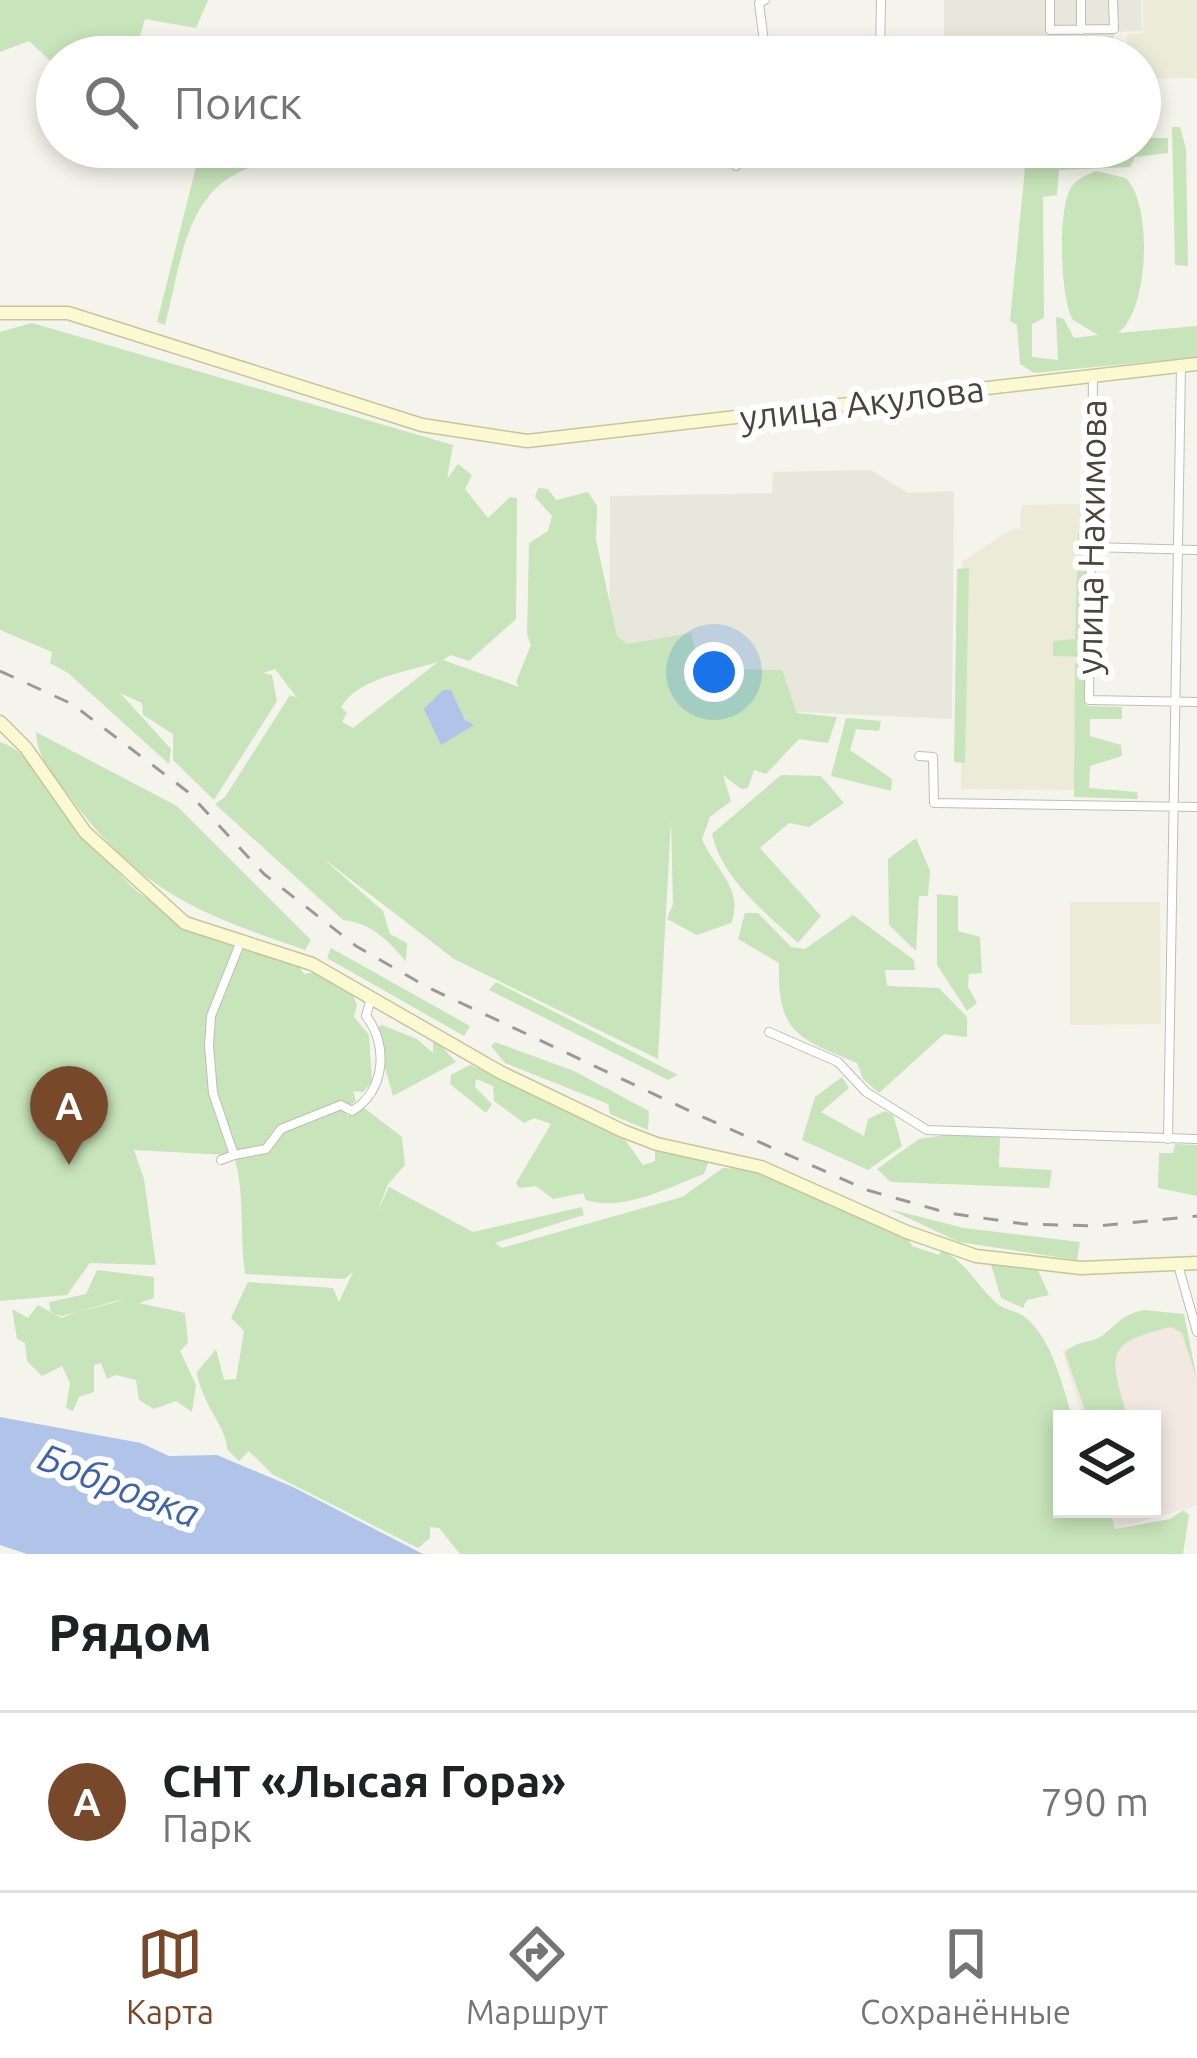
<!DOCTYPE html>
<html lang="ru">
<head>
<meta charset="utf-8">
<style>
  :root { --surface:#fff; --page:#f2f2f2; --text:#202124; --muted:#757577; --line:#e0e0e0; --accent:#78482b }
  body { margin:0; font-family:Ubuntu,sans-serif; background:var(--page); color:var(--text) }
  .controls { position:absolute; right:36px; bottom:36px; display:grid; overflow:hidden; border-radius:0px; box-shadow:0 6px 18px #0003 }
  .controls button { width:108px; height:108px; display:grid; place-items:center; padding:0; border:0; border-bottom:3px solid var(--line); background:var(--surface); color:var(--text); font:60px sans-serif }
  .you { position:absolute; left:714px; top:672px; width:42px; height:42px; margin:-30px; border:9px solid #fff; border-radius:50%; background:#1a73e8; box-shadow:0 0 0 18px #1a73e833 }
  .badge { display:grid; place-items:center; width:78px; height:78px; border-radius:50%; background:var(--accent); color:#fff; font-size:39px; font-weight:700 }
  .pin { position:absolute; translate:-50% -99px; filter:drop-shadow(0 3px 6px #0008) }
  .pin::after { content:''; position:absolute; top:63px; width:42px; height:36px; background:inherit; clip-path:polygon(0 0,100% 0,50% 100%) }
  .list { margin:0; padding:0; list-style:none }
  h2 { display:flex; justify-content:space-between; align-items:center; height:156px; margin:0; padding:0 48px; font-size:51px }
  h2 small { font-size:39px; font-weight:400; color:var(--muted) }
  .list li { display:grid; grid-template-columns:78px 1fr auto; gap:36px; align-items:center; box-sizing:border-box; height:180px; padding:0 48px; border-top:3px solid var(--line) }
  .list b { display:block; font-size:45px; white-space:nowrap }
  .list p { margin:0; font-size:39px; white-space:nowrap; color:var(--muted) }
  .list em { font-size:39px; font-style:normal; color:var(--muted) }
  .icon { flex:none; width:66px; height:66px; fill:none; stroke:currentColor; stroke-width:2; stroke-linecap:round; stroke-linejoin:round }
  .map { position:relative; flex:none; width:1197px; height:1554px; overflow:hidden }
  .search { position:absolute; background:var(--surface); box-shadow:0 6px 18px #0003; left:36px; right:36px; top:36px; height:132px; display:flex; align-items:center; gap:30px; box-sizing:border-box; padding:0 42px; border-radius:66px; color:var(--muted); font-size:45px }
  .sheet { height:336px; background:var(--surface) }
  nav { display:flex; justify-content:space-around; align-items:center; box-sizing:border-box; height:168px; border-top:3px solid var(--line); background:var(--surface); font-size:33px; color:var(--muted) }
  nav a { display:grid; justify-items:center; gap:6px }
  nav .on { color:var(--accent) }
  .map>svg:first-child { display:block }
  .residential { fill:#e8e7db }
  .education { fill:#ecebd8 }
  .medical { fill:#f3e8e2 }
  .green { fill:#c7e4ba; fill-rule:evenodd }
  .water { fill:#b0c4ea }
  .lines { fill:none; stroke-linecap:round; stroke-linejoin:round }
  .street-casing { stroke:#bfbeb0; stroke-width:10 }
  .secondary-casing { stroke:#c6c59a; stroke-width:15 }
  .street { stroke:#fff; stroke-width:8 }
  .secondary { stroke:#faf9d1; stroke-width:12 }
  .rail { stroke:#999; stroke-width:3; stroke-dasharray:15 15; stroke-linecap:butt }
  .labels { text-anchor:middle; stroke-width:12; stroke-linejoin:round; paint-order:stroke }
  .street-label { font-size:36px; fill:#48463a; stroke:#fff }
  .water-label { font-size:39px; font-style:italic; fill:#3e63aa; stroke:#fff }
</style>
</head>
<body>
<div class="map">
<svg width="1197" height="1554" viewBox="0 0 1197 1554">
  <rect width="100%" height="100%" fill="#f5f4ec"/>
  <path class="residential" d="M 944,0 L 1141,0 L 1142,31 L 1114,32 L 1113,57 L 944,57 Z
    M 871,470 L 908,493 L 954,491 L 952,719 L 799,712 L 609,693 L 610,496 L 772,493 L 773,472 Z"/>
  <path class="education" d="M 1143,0 L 1197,0 L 1197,78 L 1140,79 L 1140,57 L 1127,57 L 1127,34 L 1143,33 Z
    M 1083,504 L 1081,790 L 961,789 L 962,562 L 1012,529 L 1021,529 L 1021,505 Z
    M 1070,902 L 1160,902 L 1161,1024 L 1070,1025 Z"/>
  <path class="medical" d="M 1178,1316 L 1197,1380 L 1197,1505 L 1116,1529 L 1110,1509 L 1152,1509 L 1152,1419 L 1083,1419 L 1062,1350 Z"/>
  <path class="green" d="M 0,0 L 208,0 L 196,28 L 145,19 L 138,43 L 172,46 L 169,57 L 57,57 L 57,67 L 29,41 L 0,52 Z
    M 1172,127 L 1180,127 L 1186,149 L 1188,266 L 1175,265 Z
    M 1140,138 L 1168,138 L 1168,153 L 1135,157 L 1130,167 L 1059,170 L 1057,195 L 1043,197 L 1044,318 L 1032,324 L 1032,357 L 1058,360 L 1056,317 L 1064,319 L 1074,338 L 1098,335 L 1073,320 C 1060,299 1057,206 1072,186 C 1078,178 1087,175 1096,171 L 1126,178 C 1153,205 1149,311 1118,333 L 1197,326 L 1197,357 L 1034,373 L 1020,364 L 1017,325 L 1010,321 L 1027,147 L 1140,147 Z
    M 201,147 L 249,147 L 263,164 C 185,182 183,257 165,325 L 157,322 Z
    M 32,323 L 453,445 L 447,479 L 458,464 L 472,475 L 465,489 L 488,518 L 510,497 L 517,498 L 516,619 L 469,661 L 451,655 L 443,660 L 519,687 L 516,682 L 531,645 L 527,634 L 529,543 L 548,531 L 552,516 L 535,497 L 538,488 L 548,489 L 556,500 L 588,492 L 597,506 L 596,540 L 617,636 L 627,644 L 691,633 L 698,658 L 715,658 L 727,669 L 782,670 L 797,713 L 837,717 L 828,743 L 799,739 L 766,774 L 754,770 L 748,788 L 741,789 L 723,775 L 731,801 L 710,817 L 702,839 C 713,867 745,889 731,923 L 697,935 L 667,919 L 673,904 L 671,820 L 658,1059 L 454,959 L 319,855 L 383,911 L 390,934 L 407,943 L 406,962 C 390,942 372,923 343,920 L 215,804 L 225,797 L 290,695 L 297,698 L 275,669 L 263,673 L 272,675 L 277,701 L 214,800 L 173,760 L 173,734 L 143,715 L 142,703 L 120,693 L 171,749 L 169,764 L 68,673 L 50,663 L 52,652 L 0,630 L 0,332 ZM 438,662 L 353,728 L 342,722 L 347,713 L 341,707 C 360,677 407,672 438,662 Z
    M 1078,532 L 1087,532 L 1087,657 L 1053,656 L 1053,641 L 1075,639 Z
    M 969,568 L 965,763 L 954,762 L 957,569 Z
    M 1075,663 L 1086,664 L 1087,706 L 1122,707 L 1122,719 L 1090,719 L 1090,736 L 1121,745 L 1122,756 L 1090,766 L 1089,788 L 1137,792 L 1138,799 L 1074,797 Z
    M 846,718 L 881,721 L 879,731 L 856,729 L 850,750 L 892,779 L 891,791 L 831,776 Z
    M 36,732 L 177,806 L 311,940 L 305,950 C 197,913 140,891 69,796 C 54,775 37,759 36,732 Z
    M 0,742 C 46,756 93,855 138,892 C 164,913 207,926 239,940 C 200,1029 204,1053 230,1144 L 227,1155 L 134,1150 L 144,1179 L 156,1265 L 90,1263 L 67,1295 L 0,1301 Z
    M 781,775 L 821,776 L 844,803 L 809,827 L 789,823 L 760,848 L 821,916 L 798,943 C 766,913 722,879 712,834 Z
    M 916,838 L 930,871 L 928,896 L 919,896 L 916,951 L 889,925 L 888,859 Z
    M 937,894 L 958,896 L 958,931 L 980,937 L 982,973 L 969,974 L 968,987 L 977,1003 L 967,1011 L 937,965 Z
    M 745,913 L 758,913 L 791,947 L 805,949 L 853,915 L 914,960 L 915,970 L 885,970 L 887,986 L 939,988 L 967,1017 L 967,1037 L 944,1034 L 879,1093 L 863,1079 L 857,1063 C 797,1038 777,1033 779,963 L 738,939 Z
    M 246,943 L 296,961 L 304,974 L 321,971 L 351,991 L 357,1005 L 354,1017 L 369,1035 L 372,1082 L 363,1092 L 353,1091 L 356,1101 L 343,1111 L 348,1116 L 363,1107 L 402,1137 L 405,1165 L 388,1184 L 377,1213 L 389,1187 L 473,1232 L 582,1207 L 584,1215 L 495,1243 L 502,1248 L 682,1197 L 723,1168 L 750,1169 L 906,1235 L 912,1246 L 939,1255 L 942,1250 C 967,1264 974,1281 994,1301 C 1004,1311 1017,1310 1026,1318 C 1054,1342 1062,1386 1073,1419 L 1062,1419 L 1062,1509 L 1110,1509 L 1115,1529 L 1170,1519 L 1183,1510 L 1189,1515 L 1183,1554 L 460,1554 L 439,1528 L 430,1527 L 430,1538 L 418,1548 L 272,1474 L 249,1451 L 239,1461 L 227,1449 C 228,1430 201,1403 197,1372 L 216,1349 L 224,1380 L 236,1379 L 244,1331 L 231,1318 L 248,1282 L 333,1288 L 339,1302 L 353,1272 L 344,1279 L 245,1274 C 240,1239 244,1208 238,1173 C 228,1120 197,1066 214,1011 C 221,988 236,965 246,943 Z
    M 331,948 L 470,1026 L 464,1036 L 327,958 Z
    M 496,982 L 678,1075 L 668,1080 L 489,990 Z
    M 382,1025 L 417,1039 L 433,1053 L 433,1037 L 456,1062 L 393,1096 L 374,1029 Z
    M 495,1042 L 574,1071 L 649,1111 L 648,1130 L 610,1114 L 608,1104 L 505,1063 L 491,1046 Z
    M 470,1065 L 618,1130 L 643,1165 L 655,1161 L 655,1148 L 710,1158 L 704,1174 C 669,1187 624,1212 586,1200 L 583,1193 L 553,1199 L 536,1186 L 519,1188 L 516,1183 L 551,1124 L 534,1118 L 524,1123 L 494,1101 L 493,1086 L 476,1079 L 475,1087 L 492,1104 L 486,1113 L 450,1084 L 451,1075 Z
    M 842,1077 L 849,1088 L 821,1112 L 864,1136 L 868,1119 L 885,1111 L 893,1115 L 902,1146 L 868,1170 L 802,1140 L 815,1097 Z
    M 965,1132 L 1000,1135 L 999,1167 L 1052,1170 L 1049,1188 L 891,1182 L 877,1169 L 919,1139 Z
    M 1175,1144 L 1197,1145 L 1197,1196 L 1158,1188 L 1159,1153 L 1173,1153 Z
    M 889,1209 L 964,1228 L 1080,1242 L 1077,1260 L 959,1242 Z
    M 990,1261 L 1037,1268 L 1049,1295 L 1027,1300 L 1023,1308 L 1001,1298 Z
    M 97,1270 L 154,1277 L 154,1298 L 139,1303 L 185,1313 L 188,1343 L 180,1351 L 196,1385 L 192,1412 L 176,1401 L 154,1409 L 139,1400 L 136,1380 L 116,1375 L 107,1379 L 101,1363 L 94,1365 L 94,1392 L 79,1397 L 73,1411 L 66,1408 L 70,1383 L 62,1366 L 42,1376 L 27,1361 L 25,1343 L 17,1339 L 12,1309 L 28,1318 L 38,1305 L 62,1318 C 81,1308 103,1308 123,1299 L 62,1316 L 51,1313 L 49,1302 L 86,1294 Z
    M 1144,1310 L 1184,1314 L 1197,1380 L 1182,1333 L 1171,1327 C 1110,1342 1107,1350 1125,1409 L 1115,1419 L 1088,1419 L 1065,1353 C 1076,1340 1089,1344 1102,1336 C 1119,1323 1121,1315 1144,1310 Z"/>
  <path class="water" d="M 443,690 L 451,690 L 465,720 L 474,725 L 441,745 L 424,709 Z
    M 0,1417 L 141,1443 L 169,1456 L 217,1455 L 293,1487 L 423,1554 L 27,1554 L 0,1545 Z"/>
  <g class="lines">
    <defs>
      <path id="street" d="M 765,0 L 759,3 L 766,57
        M 1050,0 L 1050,30 L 1114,29 L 1113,0
        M 1081,0 L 1081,30
        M 880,57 L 881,0
        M 736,166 L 744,147
        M 1093,376 L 1089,700 L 1197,702
        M 1091,547 L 1197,550
        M 919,756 L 933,757 L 934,803 L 1197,807
        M 769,1032 L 838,1062 L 866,1092 L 927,1130 L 1197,1139
        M 1168,1139 L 1181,367
        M 234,1155 L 266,1149 L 281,1129 L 341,1105 L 352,1111 C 385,1092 389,1045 366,1016 L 371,998
        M 221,1160 L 234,1155 L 213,1093 L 209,1046 L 211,1016 L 241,941
        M 1178,1265 L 1197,1332"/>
      <path id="secondary" d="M 0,313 L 68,313 L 422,425 L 527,441 L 1197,364
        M 0,722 L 26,748 L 85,832 L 185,923 L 312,964 L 500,1072 L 623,1131 L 657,1144 L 761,1167 L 907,1232 L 976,1256 L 1081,1268 L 1197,1263"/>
    </defs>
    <use href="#street" class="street-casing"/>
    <use href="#secondary" class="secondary-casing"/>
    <use href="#street" class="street"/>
    <use href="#secondary" class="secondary"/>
    <path class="rail" d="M 0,671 L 72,704 L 188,792 L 264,874 L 356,946 L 427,987 L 694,1113 L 867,1190 L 948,1213 L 1024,1224 L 1098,1226 L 1197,1216"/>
  </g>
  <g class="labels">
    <g class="street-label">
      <text transform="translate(862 403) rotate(-7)" y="13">улица Акулова</text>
      <text transform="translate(1091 537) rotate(-89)" y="13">улица Нахимова</text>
    </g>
    <g class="water-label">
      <text transform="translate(119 1485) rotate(21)" y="14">Бобровка</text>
    </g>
  </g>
</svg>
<div class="controls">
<button><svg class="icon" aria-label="layers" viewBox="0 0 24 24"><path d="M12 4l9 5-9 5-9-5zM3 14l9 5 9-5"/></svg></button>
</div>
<div class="you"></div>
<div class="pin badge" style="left:69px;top:1165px">A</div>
<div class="search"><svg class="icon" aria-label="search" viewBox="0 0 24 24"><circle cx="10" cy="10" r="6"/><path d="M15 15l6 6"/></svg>Поиск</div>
</div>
<section class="sheet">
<h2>Рядом<small></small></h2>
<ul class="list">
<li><span class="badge">A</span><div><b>СНТ «Лысая Гора»</b><p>Парк</p></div><em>790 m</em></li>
</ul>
</section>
<nav>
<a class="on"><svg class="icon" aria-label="map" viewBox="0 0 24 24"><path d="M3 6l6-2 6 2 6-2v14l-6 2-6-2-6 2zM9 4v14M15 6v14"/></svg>Карта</a>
<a><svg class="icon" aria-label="directions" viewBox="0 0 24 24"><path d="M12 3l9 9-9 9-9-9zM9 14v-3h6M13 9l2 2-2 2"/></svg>Маршрут</a>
<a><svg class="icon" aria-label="saved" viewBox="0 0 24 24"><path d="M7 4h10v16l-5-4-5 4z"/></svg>Сохранённые</a>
</nav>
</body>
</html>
